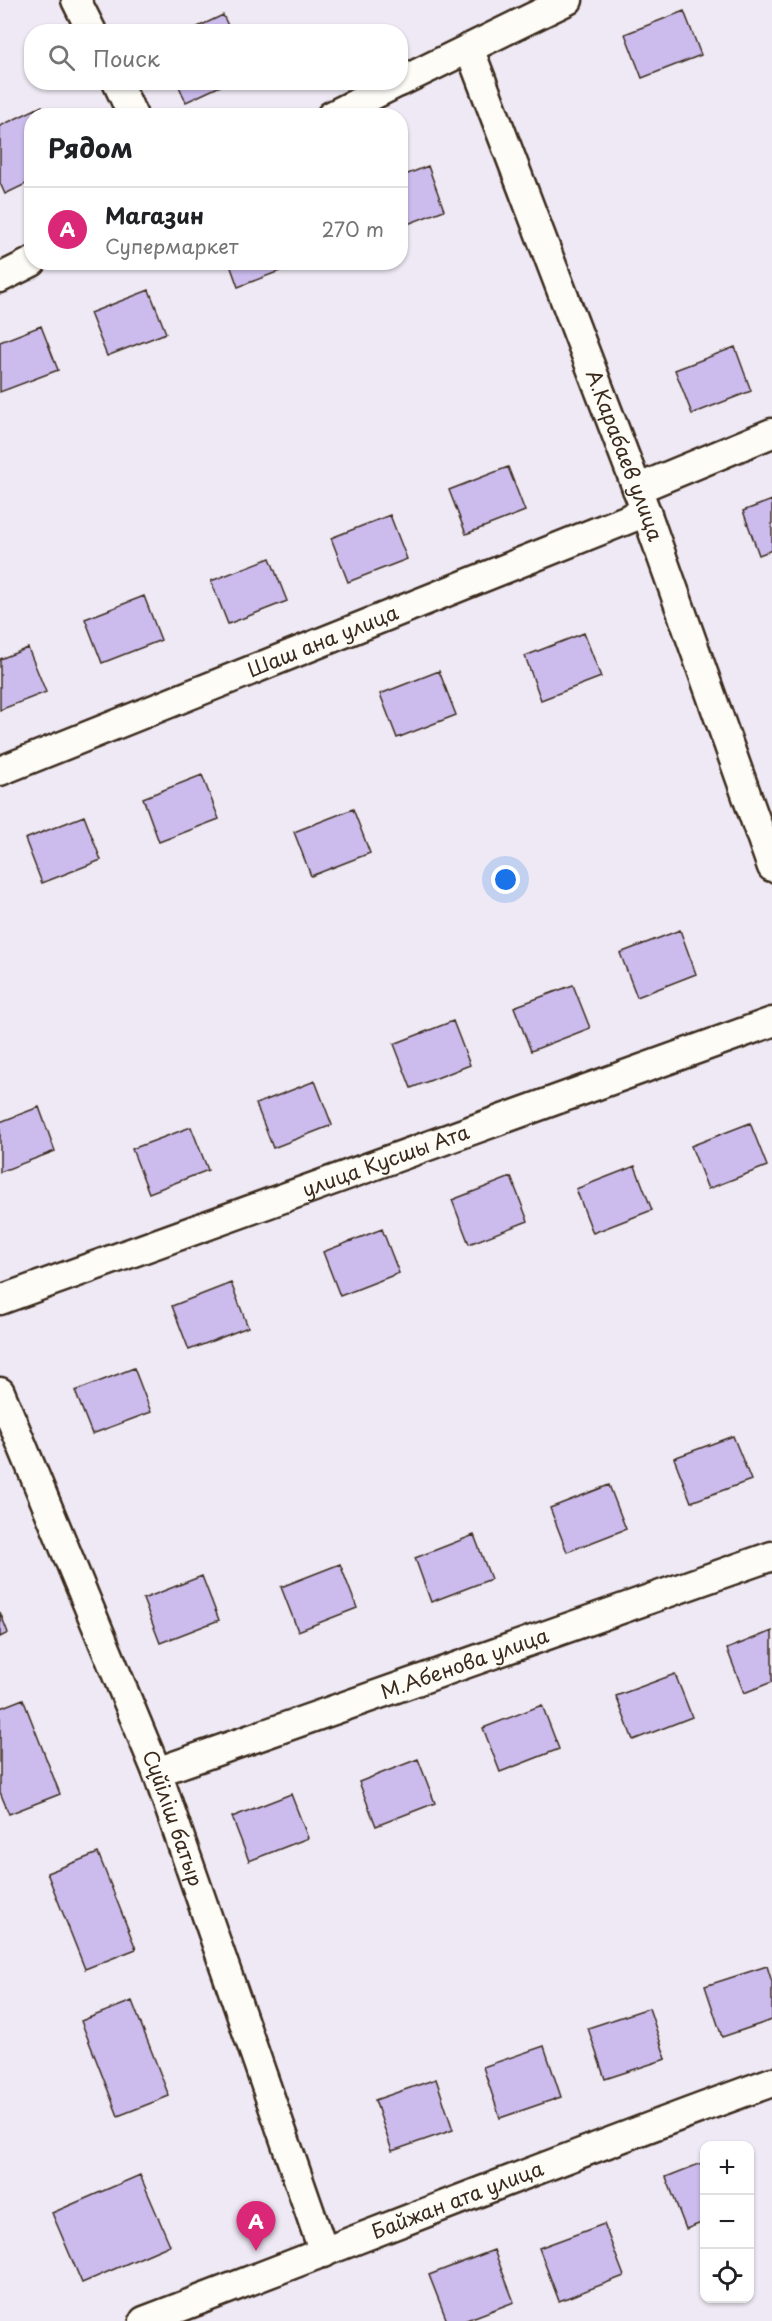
<!DOCTYPE html>
<html lang="ru">
<head>
<meta charset="utf-8">
<style>
  :root { --surface:#fff; --page:#f6f6f6; --text:#202124; --muted:#757577; --line:#e0e0e0; --accent:#db2777 }
  body { margin:0; font-family:"Playpen Sans",sans-serif; background:var(--page); color:var(--text) }
  .controls { position:absolute; right:18px; bottom:18px; display:grid; overflow:hidden; border-radius:12px; box-shadow:0 2px 4px #0004 }
  .controls button { width:54px; height:54px; display:grid; place-items:center; padding:0; border:0; border-bottom:2px solid var(--line); background:var(--surface); color:var(--text); font:30px sans-serif }
  .you { position:absolute; left:506px; top:880px; width:21px; height:21px; margin:-15px; border:4px solid #fff; border-radius:50%; background:#1a73e8; box-shadow:0 0 0 9px #1a73e833 }
  .badge { display:grid; place-items:center; width:39px; height:39px; border-radius:50%; background:var(--accent); color:#fff; font-size:20px; font-weight:700 }
  .pin { position:absolute; translate:-50% -50px; filter:drop-shadow(0 2px 3px #0008) }
  .pin::after { content:''; position:absolute; top:32px; width:21px; height:18px; background:inherit; clip-path:polygon(0 0,100% 0,50% 100%) }
  .list { margin:0; padding:0; list-style:none }
  h2 { display:flex; justify-content:space-between; align-items:center; height:78px; margin:0; padding:0 24px; font-size:26px }
  h2 small { font-size:20px; font-weight:400; color:var(--muted) }
  .list li { display:grid; grid-template-columns:39px 1fr auto; gap:18px; align-items:center; box-sizing:border-box; height:84px; padding:0 24px; border-top:2px solid var(--line) }
  .list b { display:block; font-size:22px; white-space:nowrap }
  .list p { margin:0; font-size:20px; white-space:nowrap; color:var(--muted) }
  .list em { font-size:20px; font-style:normal; color:var(--muted) }
  .icon { flex:none; width:33px; height:33px; fill:none; stroke:currentColor; stroke-width:2; stroke-linecap:round; stroke-linejoin:round }
  .map { position:relative; flex:none; width:772px; height:2321px; overflow:hidden }
  .search { position:absolute; background:var(--surface); box-shadow:0 2px 4px #0004; left:24px; top:24px; width:384px; height:66px; display:flex; align-items:center; gap:15px; box-sizing:border-box; padding:0 21px; border-radius:24px; color:var(--muted); font-size:22px }
  .panel { position:absolute; background:var(--surface); box-shadow:0 2px 4px #0004; left:24px; top:108px; width:384px; height:162px; border-radius:24px }
  .map>svg:first-child { display:block }
  .building { fill:#cbbced; stroke:#3b2a1e; stroke-width:1.5 }
  .lines { fill:none; stroke-linecap:round; stroke-linejoin:round }
  .minor-casing { stroke:#3b2a1e; stroke-width:33 }
  .minor { stroke:#fdfcf7; stroke-width:28 }
  .labels { text-anchor:middle; stroke-width:4.5; stroke-linejoin:round; paint-order:stroke }
  .street-label { font-size:20px; fill:#3b2a1e; stroke:#fdfcf7 }
</style>
</head>
<body>
<div class="map">
<svg width="772" height="2321" viewBox="0 0 772 2321">
  <rect width="100%" height="100%" fill="#eee9f4"/>
  <filter id="ink" filterUnits="userSpaceOnUse"><feTurbulence type="fractalNoise" baseFrequency=".0167" numOctaves="2"/><feDisplacementMap in="SourceGraphic" scale="12" xChannelSelector="R" yChannelSelector="G"/><feConvolveMatrix kernelMatrix="1 2 1 2 8 2 1 2 1" color-interpolation-filters="sRGB"/></filter>
  <g filter="url(#ink)">
    <path class="building" d="M 684,11 L 701,55 L 642,78 L 625,34 Z
      M 223,15 L 231,32 L 187,32 Z
      M 177,82 L 229,82 L 186,102 Z
      M 42,106 L 46,116 L 32,116 L 32,181 L 5,194 L 0,183 L 0,126 Z
      M 428,166 L 444,210 L 400,227 L 400,177 Z
      M 229,262 L 297,262 L 298,264 L 238,287 Z
      M 149,290 L 166,333 L 107,356 L 90,313 Z
      M 41,326 L 58,370 L 0,392 L 0,342 Z
      M 735,347 L 751,391 L 692,414 L 675,370 Z
      M 508,467 L 525,511 L 466,534 L 449,490 Z
      M 772,500 L 772,550 L 759,555 L 743,511 Z
      M 390,515 L 407,559 L 348,582 L 331,538 Z
      M 270,558 L 287,601 L 228,624 L 211,581 Z
      M 144,596 L 161,640 L 102,663 L 85,619 Z
      M 584,633 L 601,677 L 541,700 L 525,656 Z
      M 28,648 L 46,692 L 0,710 L 0,659 Z
      M 439,671 L 456,715 L 397,738 L 380,694 Z
      M 202,775 L 219,819 L 159,842 L 143,798 Z
      M 353,809 L 370,853 L 311,876 L 294,832 Z
      M 84,816 L 101,860 L 42,883 L 25,839 Z
      M 680,930 L 696,974 L 637,997 L 620,953 Z
      M 573,985 L 590,1028 L 531,1051 L 514,1007 Z
      M 453,1021 L 470,1065 L 411,1088 L 394,1044 Z
      M 315,1081 L 332,1125 L 273,1148 L 256,1104 Z
      M 39,1107 L 55,1151 L 0,1172 L 0,1122 Z
      M 750,1123 L 767,1166 L 708,1189 L 691,1146 Z
      M 191,1127 L 208,1170 L 149,1193 L 132,1149 Z
      M 635,1166 L 652,1210 L 593,1233 L 576,1189 Z
      M 511,1177 L 528,1221 L 469,1244 L 452,1200 Z
      M 382,1229 L 399,1273 L 340,1296 L 323,1252 Z
      M 231,1283 L 248,1327 L 189,1350 L 172,1306 Z
      M 134,1368 L 151,1412 L 92,1434 L 75,1391 Z
      M 733,1436 L 751,1480 L 691,1502 L 674,1458 Z
      M 609,1485 L 626,1529 L 567,1552 L 550,1508 Z
      M 474,1535 L 491,1579 L 431,1602 L 415,1558 Z
      M 340,1564 L 357,1608 L 298,1631 L 281,1587 Z
      M 202,1576 L 219,1620 L 160,1643 L 143,1599 Z
      M 0,1612 L 8,1633 L 0,1637 Z
      M 772,1631 L 772,1682 L 744,1693 L 727,1649 Z
      M 675,1674 L 692,1717 L 633,1740 L 616,1696 Z
      M 23,1699 L 60,1794 L 9,1814 L 0,1792 L 0,1708 Z
      M 542,1705 L 559,1749 L 500,1772 L 483,1728 Z
      M 418,1759 L 435,1803 L 376,1826 L 359,1782 Z
      M 291,1794 L 308,1838 L 249,1861 L 232,1817 Z
      M 98,1853 L 136,1949 L 85,1969 L 47,1873 Z
      M 767,1966 L 772,1982 L 772,2020 L 722,2037 L 705,1986 Z
      M 132,2001 L 169,2096 L 118,2116 L 81,2021 Z
      M 649,2008 L 666,2059 L 605,2079 L 588,2028 Z
      M 544,2046 L 561,2097 L 500,2118 L 483,2067 Z
      M 436,2079 L 453,2130 L 392,2151 L 375,2100 Z
      M 704,2162 L 704,2222 L 686,2229 L 666,2177 Z
      M 140,2175 L 170,2245 L 82,2283 L 52,2213 Z
      M 604,2224 L 624,2276 L 559,2301 L 539,2248 Z
      M 494,2250 L 514,2302 L 464,2321 L 447,2321 L 429,2275 Z"/>
    <g class="lines">
      <defs>
        <g id="minor">
          <path d="M 76,0 L 92,32"/>
          <path id="s1" d="M 469,48 L 646,512 L 772,867"/>
          <path d="M 117,82 L 133,116"/>
          <path d="M 400,82 L 568,0"/>
          <path d="M 331,116 L 399,82"/>
          <path d="M 0,278 L 32,262"/>
          <path d="M 637,489 L 772,433"/>
          <path id="s2" d="M 0,771 L 646,512"/>
          <path id="s3" d="M 0,1300 L 772,1022"/>
          <path id="s4" d="M 0,1392 L 157,1772 L 324,2253"/>
          <path id="s5" d="M 157,1772 L 772,1556"/>
          <path id="s6" d="M 144,2321 C 353,2242 561,2158 772,2082"/>
        </g>
      </defs>
      <use href="#minor" class="minor-casing"/>
      <use href="#minor" class="minor"/>
    </g>
  </g>
  <g class="labels">
    <g class="street-label">
      <text dy="7" stroke="none"><textPath href="#s1" startOffset="436">А.Карабаев улица</textPath></text>
      <text dy="7" stroke="none"><textPath href="#s2" startOffset="348">Шаш ана улица</textPath></text>
      <text dy="7" stroke="none"><textPath href="#s3" startOffset="410">улица Кусшы Ата</textPath></text>
      <text dy="7" stroke="none"><textPath href="#s5" startOffset="326">М.Абенова улица</textPath></text>
      <text dy="7" stroke="none"><textPath href="#s4" startOffset="460">Сүйіліш батыр</textPath></text>
      <text dy="7" stroke="none"><textPath href="#s6" startOffset="336">Байжан ата улица</textPath></text>
    </g>
  </g>
</svg>
<div class="controls">
<button>+</button>
<button>−</button>
<button><svg class="icon" aria-label="locate" viewBox="0 0 24 24"><circle cx="12" cy="12" r="6"/><path d="M12 2v4M12 18v4M2 12h4M18 12h4"/></svg></button>
</div>
<div class="you"></div>
<div class="pin badge" style="left:256px;top:2251px">A</div>
<div class="search"><svg class="icon" aria-label="search" viewBox="0 0 24 24"><circle cx="10" cy="10" r="6"/><path d="M15 15l6 6"/></svg>Поиск</div>
<section class="panel">
<h2>Рядом<small></small></h2>
<ul class="list">
<li><span class="badge">A</span><div><b>Магазин</b><p>Супермаркет</p></div><em>270 m</em></li>
</ul>
</section>
</div>
</body>
</html>
